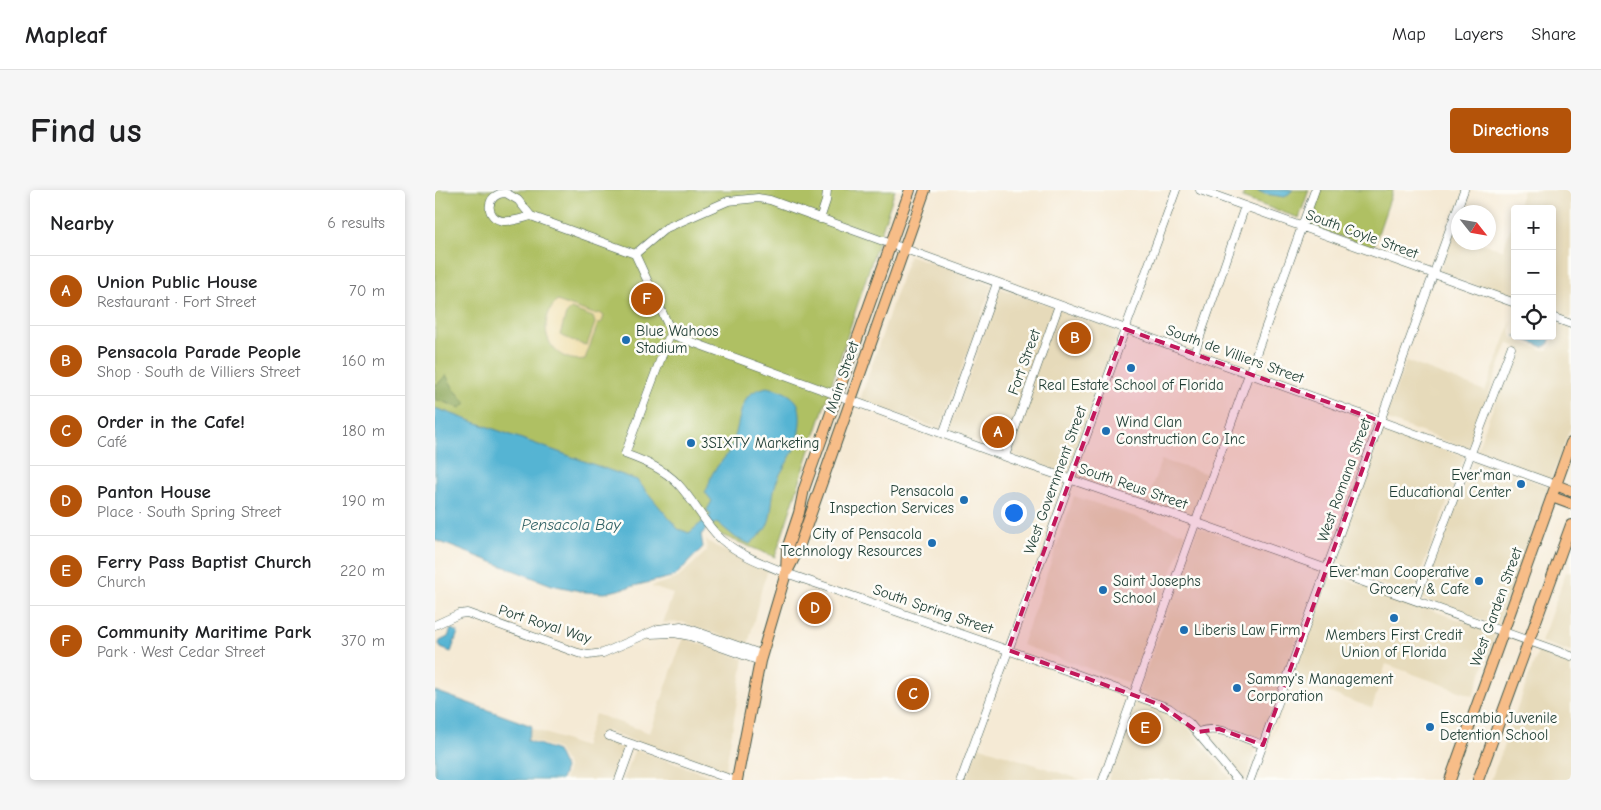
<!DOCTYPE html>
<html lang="en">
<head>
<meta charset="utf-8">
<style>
  :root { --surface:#fff; --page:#f6f6f6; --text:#202124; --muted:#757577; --line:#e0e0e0; --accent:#b45309 }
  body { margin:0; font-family:"Comic Neue",sans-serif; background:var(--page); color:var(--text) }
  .controls { position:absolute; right:15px; top:15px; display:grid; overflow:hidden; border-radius:5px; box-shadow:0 2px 8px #0003 }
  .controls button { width:45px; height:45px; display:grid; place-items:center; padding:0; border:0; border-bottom:1px solid var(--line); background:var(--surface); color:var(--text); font:25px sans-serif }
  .compass { position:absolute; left:1016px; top:15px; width:45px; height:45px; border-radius:50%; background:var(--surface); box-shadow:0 2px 8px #0003; rotate:121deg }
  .you { position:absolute; left:578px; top:322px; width:18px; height:18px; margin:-12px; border:4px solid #fff; border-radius:50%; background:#1a73e8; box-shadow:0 0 0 8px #1a73e833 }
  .badge { display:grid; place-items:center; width:32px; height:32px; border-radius:50%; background:var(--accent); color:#fff; font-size:16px; font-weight:700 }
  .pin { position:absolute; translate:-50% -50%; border:2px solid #fff; box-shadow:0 1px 5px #0006 }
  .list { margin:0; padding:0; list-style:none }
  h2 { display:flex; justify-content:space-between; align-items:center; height:65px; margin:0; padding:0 20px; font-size:21px }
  h2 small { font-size:16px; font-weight:400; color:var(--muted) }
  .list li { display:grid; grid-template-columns:32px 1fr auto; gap:15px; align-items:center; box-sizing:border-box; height:70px; padding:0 20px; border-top:1px solid var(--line) }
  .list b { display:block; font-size:19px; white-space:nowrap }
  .list p { margin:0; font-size:16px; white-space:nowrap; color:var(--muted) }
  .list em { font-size:16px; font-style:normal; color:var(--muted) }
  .icon { flex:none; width:28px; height:28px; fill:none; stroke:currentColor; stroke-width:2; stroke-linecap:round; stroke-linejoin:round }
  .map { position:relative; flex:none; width:1136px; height:590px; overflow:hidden; border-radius:5px }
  header { display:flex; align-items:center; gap:30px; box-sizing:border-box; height:70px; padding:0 25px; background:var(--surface); border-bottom:1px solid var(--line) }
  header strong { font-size:24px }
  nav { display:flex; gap:28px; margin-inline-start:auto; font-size:18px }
  .intro { display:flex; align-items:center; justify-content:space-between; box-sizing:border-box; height:120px; padding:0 30px }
  h1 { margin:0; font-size:35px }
  .button { padding:12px 22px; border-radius:5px; background:var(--accent); color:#fff; font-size:18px; font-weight:700 }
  main { display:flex; gap:30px; padding:0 30px }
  aside { flex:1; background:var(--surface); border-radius:5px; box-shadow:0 2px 8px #0003 }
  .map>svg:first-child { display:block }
  .built { fill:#e6daba }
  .green { fill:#afc063; stroke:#677e4c }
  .forest { fill:#8ba659; stroke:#557246 }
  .sand { fill:#eeda9e; stroke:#868c69; fill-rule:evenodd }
  .water { fill:#55b4d3; stroke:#3a7884 }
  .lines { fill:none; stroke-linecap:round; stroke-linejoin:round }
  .minor-casing { stroke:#3f574c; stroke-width:9 }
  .major-casing { stroke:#3f574c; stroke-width:12 }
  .minor { stroke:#fff; stroke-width:8 }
  .major { stroke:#f7bd88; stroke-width:10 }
  .marked { fill:#c2185b; fill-opacity:0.2; stroke:#c2185b; stroke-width:4; stroke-dasharray:10 6; stroke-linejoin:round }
  .poi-dot { fill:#1f6fb2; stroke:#fdfcf7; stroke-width:2 }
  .labels { text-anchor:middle; stroke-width:5; stroke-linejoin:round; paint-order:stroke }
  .street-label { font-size:15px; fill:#1f3d34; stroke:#fdfcf7 }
  .poi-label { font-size:15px; fill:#1f3d34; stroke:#fdfcf7; text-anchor:start }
  .water-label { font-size:16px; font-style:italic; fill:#2f6164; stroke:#fdfcf7 }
</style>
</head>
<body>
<header>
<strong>Mapleaf</strong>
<nav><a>Map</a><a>Layers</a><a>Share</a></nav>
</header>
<div class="intro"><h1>Find us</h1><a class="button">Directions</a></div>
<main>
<aside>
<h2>Nearby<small>6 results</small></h2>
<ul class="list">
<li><span class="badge">A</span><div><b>Union Public House</b><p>Restaurant · Fort Street</p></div><em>70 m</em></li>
<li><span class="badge">B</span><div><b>Pensacola Parade People</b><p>Shop · South de Villiers Street</p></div><em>160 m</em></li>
<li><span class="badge">C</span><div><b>Order in the Cafe!</b><p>Café</p></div><em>180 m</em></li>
<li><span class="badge">D</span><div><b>Panton House</b><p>Place · South Spring Street</p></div><em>190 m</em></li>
<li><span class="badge">E</span><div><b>Ferry Pass Baptist Church</b><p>Church</p></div><em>220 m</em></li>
<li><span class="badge">F</span><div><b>Community Maritime Park</b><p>Park · West Cedar Street</p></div><em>370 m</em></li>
</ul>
</aside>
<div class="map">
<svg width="1136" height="590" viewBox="0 0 1136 590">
  <rect width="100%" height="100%" fill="#fdfcf7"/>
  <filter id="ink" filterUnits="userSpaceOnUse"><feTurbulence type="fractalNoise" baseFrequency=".02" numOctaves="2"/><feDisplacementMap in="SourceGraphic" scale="10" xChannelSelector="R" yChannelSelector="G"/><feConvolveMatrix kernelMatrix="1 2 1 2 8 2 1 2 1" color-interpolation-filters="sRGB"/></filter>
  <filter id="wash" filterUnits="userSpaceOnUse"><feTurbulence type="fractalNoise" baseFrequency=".0096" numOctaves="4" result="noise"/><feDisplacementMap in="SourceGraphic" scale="20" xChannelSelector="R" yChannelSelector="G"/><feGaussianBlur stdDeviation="1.12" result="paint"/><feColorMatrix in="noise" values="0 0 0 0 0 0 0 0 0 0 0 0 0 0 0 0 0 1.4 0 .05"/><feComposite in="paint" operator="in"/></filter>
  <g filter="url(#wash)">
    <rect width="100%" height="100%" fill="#f5ead5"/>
    <path class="built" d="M 1088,0 L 1136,0 L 1136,129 L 1117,123 L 1117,19 L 1082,19 Z
      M 1080,25 L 1080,109 L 1004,82 L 1018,43 L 1023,45 L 1024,52 L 1045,53 L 1068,60 Z
      M 474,65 L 557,95 L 505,239 L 425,210 Z
      M 565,98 L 685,141 L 633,284 L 514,242 Z
      M 1077,130 L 1075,141 L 1077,148 L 1108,160 L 1112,160 L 1117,155 L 1120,143 L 1117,138 L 1117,131 L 1136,138 L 1136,236 L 1116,290 L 1041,262 L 1081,157 L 1073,153 L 1033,259 L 950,229 L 971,171 L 1050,201 Z
      M 948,237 L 1030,266 L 977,405 L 897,376 Z
      M 1039,269 L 1114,297 L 1063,436 L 986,408 Z
      M 726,270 L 773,284 L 757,327 L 641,287 L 644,280 L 713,308 Z
      M 639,306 L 751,344 L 695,493 L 587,455 Z
      M 763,337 L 886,380 L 825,550 L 784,535 L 775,535 L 763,537 L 747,522 L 736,515 L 703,502 Z
      M 271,350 L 285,359 L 307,367 L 333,380 L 327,397 L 313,455 L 247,432 L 228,433 L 238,404 L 217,397 L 217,396 L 243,388 L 272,361 Z
      M 1131,382 L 1136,383 L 1136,462 L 1106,452 Z
      M 895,384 L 1061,443 L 1038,506 L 951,474 L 937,518 L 858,490 L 820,590 Z
      M 248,448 L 309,469 L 290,583 L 171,541 L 169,548 L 191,556 L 179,590 L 129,590 L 133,577 L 123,559 L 93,549 L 96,538 L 149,557 L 160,524 L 215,543 Z
      M 1104,459 L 1136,471 L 1136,590 L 1056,590 Z
      M 701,510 L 725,518 L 742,528 L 751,535 L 797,590 L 673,590 Z
      M 784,543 L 822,557 L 811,590 L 807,590 L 769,544 Z
      M 543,556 L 573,566 L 647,590 L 531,590 Z
      M 200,559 L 286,590 L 188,590 Z"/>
    <path class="green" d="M 0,0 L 460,0 L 340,367 L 264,336 L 254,343 L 243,339 L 201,290 L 0,218 Z
      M 810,0 L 874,0 L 864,28 L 807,8 Z
      M 885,0 L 958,0 L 938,58 L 872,35 Z"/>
    <path class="forest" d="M 11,185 L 19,199 L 31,213 L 26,218 L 0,209 L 0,194 L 3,194 Z"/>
    <path class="sand" d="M 122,111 L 159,124 L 165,123 L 169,126 L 167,132 L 163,134 L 150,169 C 116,175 98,135 122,111 ZM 136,119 L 158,127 L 160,133 L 152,155 L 146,154 L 125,145 L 131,124 Z"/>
    <path class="water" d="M 821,0 L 858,0 L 850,7 L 830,4 Z
      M 1080,146 L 1116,146 L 1114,153 L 1109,157 Z
      M 332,197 C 342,199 353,202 360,210 C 369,219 364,244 361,255 C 356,268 346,280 341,293 C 336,306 338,327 331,338 C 327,344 320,349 315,354 L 301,348 L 282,332 L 271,339 L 266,345 L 268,357 L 240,386 L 170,403 L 150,402 L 117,395 L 0,350 L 0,218 L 202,290 L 243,339 L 254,343 L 276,325 L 272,320 L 277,311 L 270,302 C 275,296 274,288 279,281 C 284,273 291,268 295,259 C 303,244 303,225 310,211 C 314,202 324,199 332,197 Z
      M 16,439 L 23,442 L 16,462 L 6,458 L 4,454 L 5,451 L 13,447 Z
      M 0,501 L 97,536 L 92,550 L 122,561 L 130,578 L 126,590 L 0,590 Z"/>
  </g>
  <g filter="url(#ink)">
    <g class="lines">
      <defs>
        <path id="minor" d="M 765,0 L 1080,113
          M 96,26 C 88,28 78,32 69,31 C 49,29 50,3 71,3 L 83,10 L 96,26 L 200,64
          M 385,29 L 391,11 L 392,0
          M 200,64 L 231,38 L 293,11 L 323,8 L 335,10 L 1121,295
          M 200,64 L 234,137 L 235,144 L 190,264 C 209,271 229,279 243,294 C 259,311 269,333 286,349 C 304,365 329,374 351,383 L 633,481 L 734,518 L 754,533 L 802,590
          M 1117,127 L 1136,134
          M 235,144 L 596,276 L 760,332 L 1136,466
          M 759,164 L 810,16
          M 508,244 L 562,93
          M 570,266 L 624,115
          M 980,410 L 1076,158
          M 0,435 L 24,424 L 32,423 L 143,463 L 153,465 L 168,463 L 223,439 L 246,436 L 326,464
          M 215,444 L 239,443 L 255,446 L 325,471
          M 763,542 C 784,534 808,548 828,555
          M 174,546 L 298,590
          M 184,590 L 197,554
          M 526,590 L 741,0
          M 668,590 L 880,0
          M 815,590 L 1029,0"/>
        <path id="major" d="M 1121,295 L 1136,301
          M 1117,307 L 1136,314
          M 353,380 L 363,360 L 490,0
          M 302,590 L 325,471 L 351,383 L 352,359 L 364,323 L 369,299 L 475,0
          M 1015,590 L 1136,253
          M 1043,590 L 1136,335"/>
      </defs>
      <use href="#minor" class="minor-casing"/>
      <use href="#major" class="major-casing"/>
      <use href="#minor" class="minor"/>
      <use href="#major" class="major"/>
    </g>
  </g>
  <path class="marked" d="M 690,139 L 945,231 L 828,555 L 784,539 L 763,542 L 726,515 L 573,460 Z"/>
  <g class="poi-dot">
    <circle cx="191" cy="150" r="5"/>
    <circle cx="696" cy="178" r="5"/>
    <circle cx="671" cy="241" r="5"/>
    <circle cx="256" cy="253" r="5"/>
    <circle cx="1086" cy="294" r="5"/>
    <circle cx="529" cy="310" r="5"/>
    <circle cx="497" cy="353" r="5"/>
    <circle cx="1044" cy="391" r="5"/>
    <circle cx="668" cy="400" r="5"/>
    <circle cx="959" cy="428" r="5"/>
    <circle cx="749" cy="440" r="5"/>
    <circle cx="802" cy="498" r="5"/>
    <circle cx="995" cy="537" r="5"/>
  </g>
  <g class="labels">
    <g class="street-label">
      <text transform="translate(927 44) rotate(20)" y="5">South Coyle Street</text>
      <text transform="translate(800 164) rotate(20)" y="5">South de Villiers Street</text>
      <text transform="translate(589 172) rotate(-70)" y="5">Fort Street</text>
      <text transform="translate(407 187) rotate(-71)" y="5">Main Street</text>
      <text transform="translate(620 290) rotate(-70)" y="5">West Government Street</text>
      <text transform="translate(909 290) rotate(-70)" y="5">West Romana Street</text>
      <text transform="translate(698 296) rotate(19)" y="5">South Reus Street</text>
      <text transform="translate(1061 417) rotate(-70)" y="5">West Garden Street</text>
      <text transform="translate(498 419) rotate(19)" y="5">South Spring Street</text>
      <text transform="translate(110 434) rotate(18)" y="5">Port Royal Way</text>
    </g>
    <g class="poi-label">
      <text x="201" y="146">Blue Wahoos<tspan x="201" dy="17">Stadium</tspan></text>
      <text x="696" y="200" text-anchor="middle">Real Estate School of Florida</text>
      <text x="681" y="237">Wind Clan<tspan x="681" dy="17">Construction Co Inc</tspan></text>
      <text x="266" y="258">3SIXTY Marketing</text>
      <text x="1076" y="290" text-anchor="end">Ever'man<tspan x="1076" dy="17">Educational Center</tspan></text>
      <text x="519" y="306" text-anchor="end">Pensacola<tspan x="519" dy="17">Inspection Services</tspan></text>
      <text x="487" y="349" text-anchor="end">City of Pensacola<tspan x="487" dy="17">Technology Resources</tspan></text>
      <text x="1034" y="387" text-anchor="end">Ever'man Cooperative<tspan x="1034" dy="17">Grocery &amp; Cafe</tspan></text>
      <text x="678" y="396">Saint Josephs<tspan x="678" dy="17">School</tspan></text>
      <text x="759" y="445">Liberis Law Firm</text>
      <text x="959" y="450" text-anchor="middle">Members First Credit<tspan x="959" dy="17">Union of Florida</tspan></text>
      <text x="812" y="494">Sammy's Management<tspan x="812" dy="17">Corporation</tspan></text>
      <text x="1005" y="533">Escambia Juvenile<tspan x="1005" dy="17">Detention School</tspan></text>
    </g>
    <g class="water-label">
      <text x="136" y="340">Pensacola Bay</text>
    </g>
  </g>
</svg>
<div class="controls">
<button>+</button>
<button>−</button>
<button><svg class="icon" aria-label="locate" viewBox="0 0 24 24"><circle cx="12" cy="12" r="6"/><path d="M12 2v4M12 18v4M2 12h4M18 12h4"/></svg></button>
</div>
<svg class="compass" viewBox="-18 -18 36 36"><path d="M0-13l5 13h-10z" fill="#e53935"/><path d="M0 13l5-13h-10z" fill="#757577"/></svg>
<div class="you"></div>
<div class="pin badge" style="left:563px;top:242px">A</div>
<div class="pin badge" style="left:640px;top:148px">B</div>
<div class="pin badge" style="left:478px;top:504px">C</div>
<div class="pin badge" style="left:380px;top:418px">D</div>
<div class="pin badge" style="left:710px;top:538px">E</div>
<div class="pin badge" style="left:212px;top:109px">F</div>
</div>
</main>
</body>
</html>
